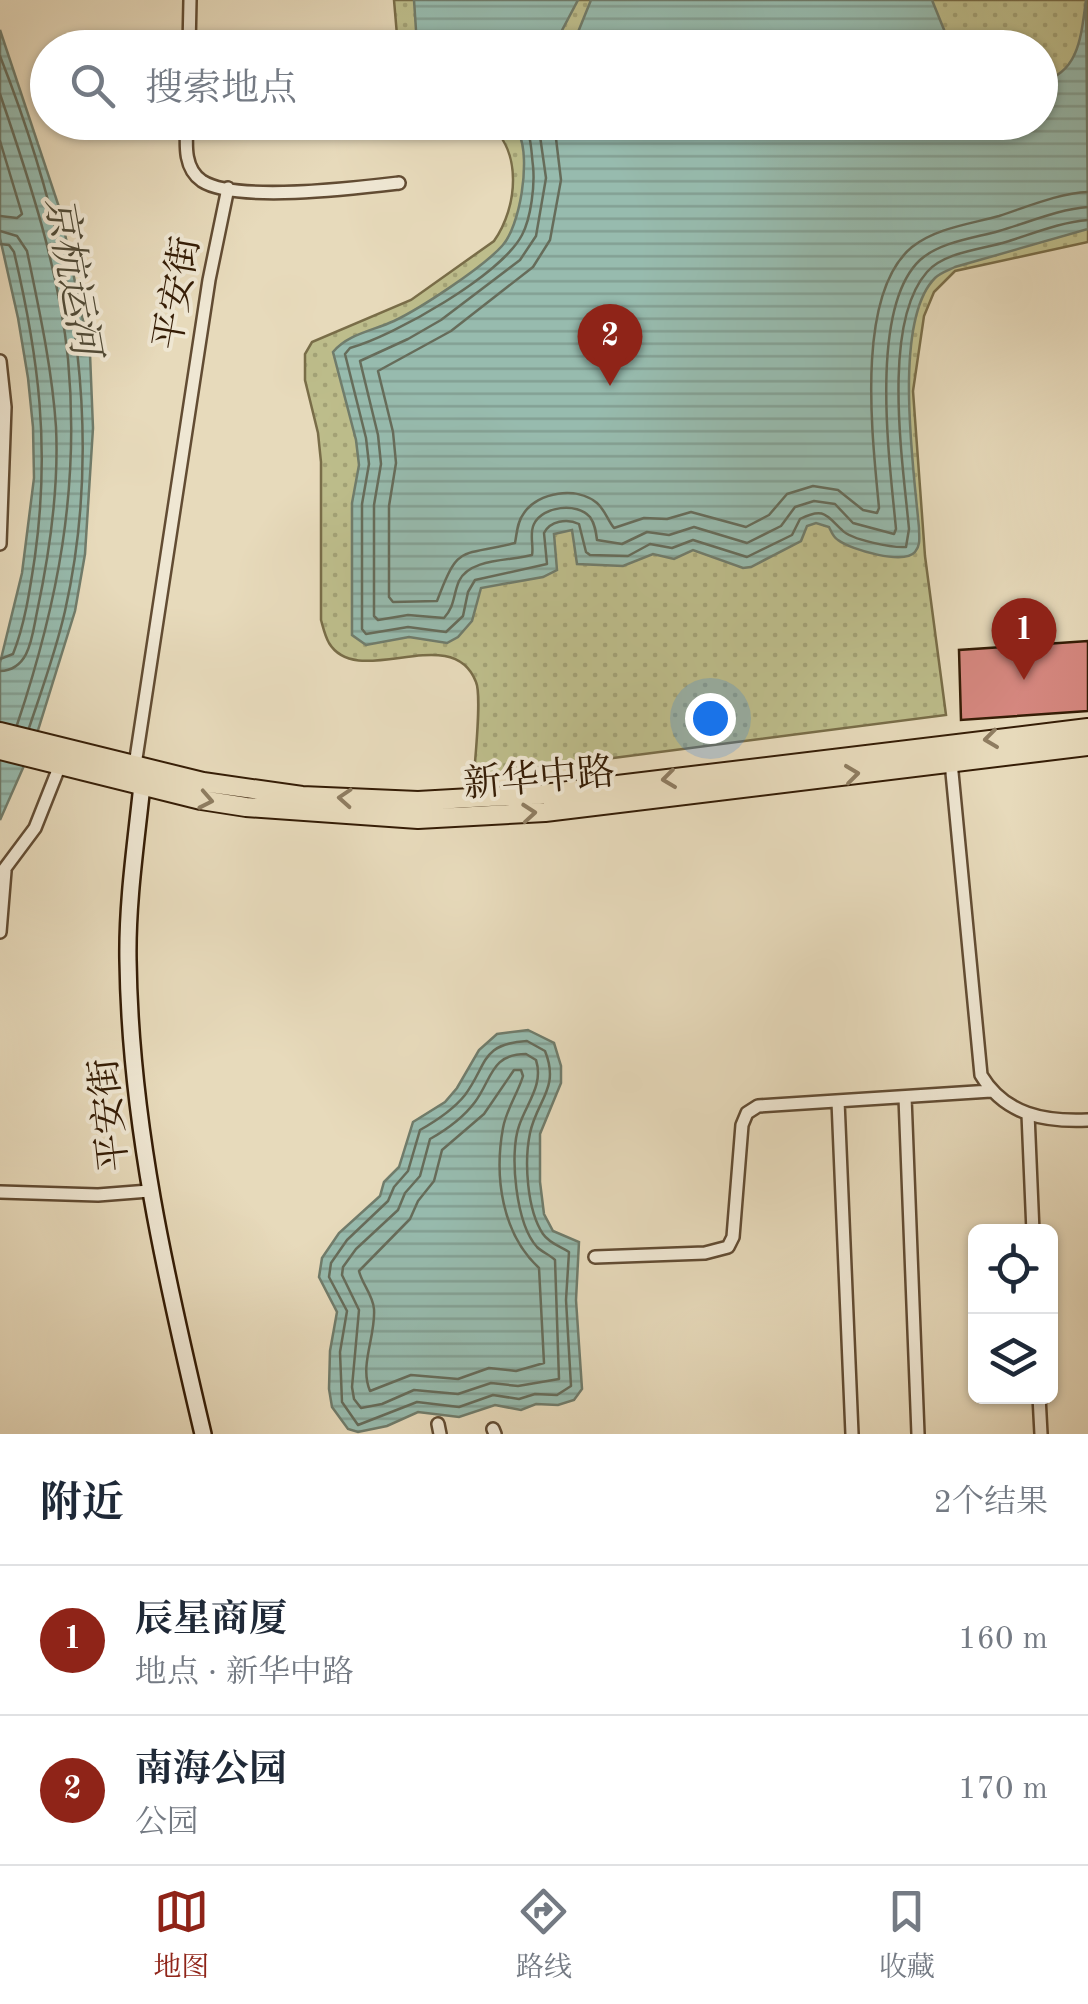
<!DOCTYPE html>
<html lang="zh">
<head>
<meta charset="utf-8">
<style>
  :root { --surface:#fff; --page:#f6f6f7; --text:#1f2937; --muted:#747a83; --line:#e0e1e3; --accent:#8f2418 }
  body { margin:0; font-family:"Old Standard TT","Noto Serif SC",serif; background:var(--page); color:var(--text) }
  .controls { position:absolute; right:30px; bottom:30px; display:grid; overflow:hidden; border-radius:15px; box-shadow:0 2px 8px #0004 }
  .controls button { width:90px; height:90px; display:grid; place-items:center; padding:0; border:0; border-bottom:2px solid var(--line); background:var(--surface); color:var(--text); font:50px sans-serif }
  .you { position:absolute; left:710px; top:718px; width:35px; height:35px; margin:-25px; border:8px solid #fff; border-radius:50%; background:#1a73e8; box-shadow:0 0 0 15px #1a73e833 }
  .badge { display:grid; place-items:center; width:65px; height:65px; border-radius:50%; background:var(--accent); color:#fff; font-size:32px; font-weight:700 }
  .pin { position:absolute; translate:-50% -82px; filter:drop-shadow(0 2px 5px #0008) }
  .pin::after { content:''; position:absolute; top:52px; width:35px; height:30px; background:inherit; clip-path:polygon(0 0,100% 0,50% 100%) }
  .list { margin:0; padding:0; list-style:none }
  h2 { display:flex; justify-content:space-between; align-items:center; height:130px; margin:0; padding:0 40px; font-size:42px }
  h2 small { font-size:32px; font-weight:400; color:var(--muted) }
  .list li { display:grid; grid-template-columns:65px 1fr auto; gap:30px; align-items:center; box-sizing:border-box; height:150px; padding:0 40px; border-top:2px solid var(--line) }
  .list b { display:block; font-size:38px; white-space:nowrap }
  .list p { margin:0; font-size:32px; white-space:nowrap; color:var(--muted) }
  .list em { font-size:32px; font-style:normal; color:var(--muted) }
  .icon { flex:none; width:55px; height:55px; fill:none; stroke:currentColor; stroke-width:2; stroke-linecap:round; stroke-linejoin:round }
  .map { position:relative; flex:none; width:1088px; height:1434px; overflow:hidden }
  .search { position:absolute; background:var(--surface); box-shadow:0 2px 8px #0004; left:30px; right:30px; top:30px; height:110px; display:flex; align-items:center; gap:25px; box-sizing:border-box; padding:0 35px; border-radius:55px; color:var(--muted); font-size:38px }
  .sheet { height:430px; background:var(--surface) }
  nav { display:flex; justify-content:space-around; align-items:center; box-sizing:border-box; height:140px; border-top:2px solid var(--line); background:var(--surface); font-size:28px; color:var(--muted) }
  nav a { display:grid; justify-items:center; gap:5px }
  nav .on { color:var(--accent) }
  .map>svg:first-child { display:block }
  .park { fill:url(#park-dots); stroke:#796d48; stroke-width:2.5 }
  .water { fill:url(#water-rules); stroke:#707c6b; stroke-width:2.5 }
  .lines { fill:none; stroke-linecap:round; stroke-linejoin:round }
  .shore { stroke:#666c5a; stroke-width:2.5 }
  .building { fill:#d5877f; stroke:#351d06; stroke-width:2.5 }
  .street-casing { stroke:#624c33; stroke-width:16 }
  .secondary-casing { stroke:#351d06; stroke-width:20 }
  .primary-casing { stroke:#351d06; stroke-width:22 }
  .street { stroke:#efe7d3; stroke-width:11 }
  .secondary { stroke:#efe7d3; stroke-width:15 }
  .primary { stroke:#e7dabb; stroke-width:18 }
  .oneway { stroke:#8e7c60 }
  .labels { text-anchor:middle; stroke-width:8; stroke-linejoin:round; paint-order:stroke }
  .street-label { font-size:38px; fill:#351d06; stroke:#efe7d3 }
  .water-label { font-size:40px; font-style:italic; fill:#524c38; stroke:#efe7d3 }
</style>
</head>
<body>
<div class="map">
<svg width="1088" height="1434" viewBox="0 0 1088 1434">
  <defs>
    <pattern id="park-dots" width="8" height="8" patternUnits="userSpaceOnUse" patternTransform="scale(2.5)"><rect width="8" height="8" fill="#bdbd8b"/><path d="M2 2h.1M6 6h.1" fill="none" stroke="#a3a276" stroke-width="1.8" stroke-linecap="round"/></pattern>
    <pattern id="water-rules" width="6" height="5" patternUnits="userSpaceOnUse" patternTransform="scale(2.5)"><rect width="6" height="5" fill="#97bbae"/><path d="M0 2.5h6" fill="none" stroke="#83a094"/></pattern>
  </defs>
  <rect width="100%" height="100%" fill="#e7dabb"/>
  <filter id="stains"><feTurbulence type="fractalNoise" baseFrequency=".002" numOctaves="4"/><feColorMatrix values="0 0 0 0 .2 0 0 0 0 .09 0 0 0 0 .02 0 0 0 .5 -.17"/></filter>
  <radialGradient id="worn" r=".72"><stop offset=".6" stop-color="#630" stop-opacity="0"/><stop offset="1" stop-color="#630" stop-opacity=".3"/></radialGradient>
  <path class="park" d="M 394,0 L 1088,0 L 1088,242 L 955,271 L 934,292 L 924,316 L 913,391 L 925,556 L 946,715 L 474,776 C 475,757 482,696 476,682 C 452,620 358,691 329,643 C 325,636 323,627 321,620 L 321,462 L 318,433 L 305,380 L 305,354 L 312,342 L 411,300 L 494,241 C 518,207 523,149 487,123 L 1040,122 L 1040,48 L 398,47 Z"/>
  <path class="water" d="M 414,0 L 578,0 L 559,36 L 547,47 L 412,47 L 416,30 Z
    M 591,0 L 932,0 L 951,47 L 572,47 Z
    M 1086,0 L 1088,229 L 955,267 C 949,270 940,273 935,278 C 892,321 914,471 919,528 C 919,537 921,545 915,552 C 904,565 851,550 838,540 C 833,537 832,533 829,527 L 816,523 L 807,526 L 801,541 L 751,567 L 743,568 L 693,550 L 674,559 L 653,554 L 623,566 L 577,564 L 572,530 L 554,534 L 557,570 L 543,577 L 481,588 L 472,621 L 458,637 L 447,643 L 409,637 L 366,645 L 352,635 L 352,503 L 359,465 L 356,440 L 333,352 C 348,334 372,331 394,321 C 421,308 482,268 502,246 C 520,227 531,159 519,134 C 517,130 513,127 510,123 L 1040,122 L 1041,82 C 1080,72 1081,35 1086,0 Z
    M 0,30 L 60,210 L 90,354 L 93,428 L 85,554 L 75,611 L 34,743 L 0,820 L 0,663 L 22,573 L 34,478 L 33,427 L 28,378 L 18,318 L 0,238 Z
    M 528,1030 L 554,1043 L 561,1066 L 561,1083 L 540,1134 L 540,1182 L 544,1214 L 553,1231 L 579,1242 L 576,1300 L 582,1389 L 574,1400 L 558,1405 L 536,1404 L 521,1410 L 495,1405 L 459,1417 L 418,1412 L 387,1426 L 358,1432 L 348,1429 L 332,1407 L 329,1389 L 330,1351 L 337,1312 L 319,1277 L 322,1258 L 339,1233 L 380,1196 L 384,1182 L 399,1167 L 413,1122 L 445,1102 L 457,1088 L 479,1050 L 497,1034 Z"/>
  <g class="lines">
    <path class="shore" d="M 0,56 C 69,231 107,425 65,611 C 56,651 42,689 29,728
      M 0,94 C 29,179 59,269 68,359 C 80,488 58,603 17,725
      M 522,122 C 532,134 531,151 533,166 C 535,185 531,218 522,235 C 501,275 394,336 350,348 L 345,354 L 366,438 L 369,464 L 362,504 L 362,629 L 366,634 L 408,627 L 446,632 L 463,616 L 468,592 L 475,580 L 547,564 L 544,533 C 550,521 567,518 579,524 L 586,552 L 590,555 L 628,556 L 650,544 L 672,548 L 693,540 L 747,557 L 792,535 L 800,519 C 824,507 826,515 842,530 C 851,540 893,548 906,547 L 909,529 C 903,464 881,324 927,272 C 944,252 983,249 1006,242 C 1032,234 1061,222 1088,220
      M 538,122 L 546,178 L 536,236 L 520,260 L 441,320 L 408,339 L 360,361 L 378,435 L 381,464 L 374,505 L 374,616 L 378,620 L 408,615 L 444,618 C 455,606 453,595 459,581 C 470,558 510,561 532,555 C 534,546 529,534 534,524 C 543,506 577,502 590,517 C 595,524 596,532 597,540 L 622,544 L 647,532 L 669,535 L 694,527 L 747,543 L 781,526 L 795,507 L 814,501 L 835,504 L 853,523 L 894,534 L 896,529 C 890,464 868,309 920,260 C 940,242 974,238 999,231 C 1027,223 1059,209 1088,207
      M 554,122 L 561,180 L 550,240 L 533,267 L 451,331 L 378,371 L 393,432 L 396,463 L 389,506 L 389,597 L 393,602 L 437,601 C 459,543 459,557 515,543 C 517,533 517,522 524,513 C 538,492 577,486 597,503 C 605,510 608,521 614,528 L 644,518 L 667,519 L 691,512 L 746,527 L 769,515 L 787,494 L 813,486 L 838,490 L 863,510 L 877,513 L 879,508 C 873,442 854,295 912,247 C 936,228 970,224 999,216 C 1027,207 1059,193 1088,192
      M 0,141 L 22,214 L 17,218 L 0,216
      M 0,231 L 17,236 L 27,251 C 39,309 52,368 56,427 C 59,489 50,551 37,612 C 32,636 30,670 0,671
      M 0,244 L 9,245 L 14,252 C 39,358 50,448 35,556 C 30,589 25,624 13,654 L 0,659
      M 527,1041 L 545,1051 C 560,1088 537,1100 530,1133 C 524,1162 527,1210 543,1234 C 549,1243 561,1247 569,1252 L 566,1300 L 571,1386 L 557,1395 L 535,1394 L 519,1399 L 493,1395 L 459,1407 L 417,1402 L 358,1425 L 342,1402 L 340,1352 L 347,1311 L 329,1277 L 331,1263 L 347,1240 L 388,1201 L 394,1187 L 408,1171 L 420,1130 C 436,1121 453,1110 465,1095 C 488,1064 480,1044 527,1041 Z
      M 526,1054 L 536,1060 C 544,1085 526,1104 519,1126 C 509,1154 516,1224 537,1247 C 542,1252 550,1255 555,1260 L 559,1379 L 518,1386 L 491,1383 L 458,1394 L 414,1390 L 382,1404 L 361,1408 L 354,1399 L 352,1387 L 359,1310 L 342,1275 L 343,1267 L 356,1249 L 398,1210 L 405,1193 L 420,1176 L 430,1139 C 446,1130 463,1118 475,1102 C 492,1079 491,1054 526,1054 Z
      M 514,1070 L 521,1070 L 523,1076 C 518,1093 506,1110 503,1128 C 494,1177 502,1234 539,1268 L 544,1363 L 516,1371 L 489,1368 L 458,1379 L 411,1375 L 370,1391 C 359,1365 376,1336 374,1309 C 373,1295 362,1284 359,1271 L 410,1219 L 418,1201 L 434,1181 L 442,1150 L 484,1114 Z"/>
  </g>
  <path class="building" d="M 1088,641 L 1088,711 L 961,720 L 959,650 Z"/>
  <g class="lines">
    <defs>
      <path id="street" d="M 189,48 L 190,0
        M 187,122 C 186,143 183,168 202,181 C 236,203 357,188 399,183
        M 0,361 L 5,407 L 0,544
        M 951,762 L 981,1075 C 1005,1115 1045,1122 1088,1120
        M 135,765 L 209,280 L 228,188
        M 0,875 L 35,828 L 60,765
        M 0,932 L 5,871
        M 905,1097 L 918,1434
        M 838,1101 L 852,1434
        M 1028,1114 L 1033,1232
        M 0,1192 L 98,1195 L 149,1191
        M 595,1257 L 705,1253 L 728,1247 L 733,1237 L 742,1125 L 747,1113 L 758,1106 L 991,1091
        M 1039,1396 L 1041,1434
        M 438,1424 L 440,1434
        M 493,1429 L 495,1434"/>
      <path id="secondary" d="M 142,785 C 136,843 127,902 128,960 C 130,1122 166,1278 203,1434"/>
      <path id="primary" d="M 0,732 L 203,782 L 302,796 L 418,801 L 543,794 L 1088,728
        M 0,750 L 201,800 L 246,807 L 418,819 L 545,812 L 1088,746"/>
    </defs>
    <use href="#street" class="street-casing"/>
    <use href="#secondary" class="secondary-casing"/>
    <use href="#primary" class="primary-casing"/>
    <use href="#street" class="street"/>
    <use href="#secondary" class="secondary"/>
    <use href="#primary" class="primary"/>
  </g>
  <defs><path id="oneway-chevron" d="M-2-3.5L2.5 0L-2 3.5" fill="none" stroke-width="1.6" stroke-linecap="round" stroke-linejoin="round" transform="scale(2.5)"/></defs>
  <g class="oneway">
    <use href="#oneway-chevron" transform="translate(991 739) rotate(173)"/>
    <use href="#oneway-chevron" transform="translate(852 774) rotate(-7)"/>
    <use href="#oneway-chevron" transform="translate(669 779) rotate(173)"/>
    <use href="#oneway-chevron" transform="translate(345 798) rotate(-176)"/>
    <use href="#oneway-chevron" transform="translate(206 800) rotate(11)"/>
    <use href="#oneway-chevron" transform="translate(529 813) rotate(-5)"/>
  </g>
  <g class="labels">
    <g class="street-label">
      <text transform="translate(176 293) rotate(-80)" y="13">平安街</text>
      <text transform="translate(539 777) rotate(-5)" y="13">新华中路</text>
      <text transform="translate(108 1115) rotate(-96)" y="13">平安街</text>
    </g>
    <g class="water-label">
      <text transform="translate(74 276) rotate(80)" y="14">京杭运河</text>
    </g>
  </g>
  <rect width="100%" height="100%" filter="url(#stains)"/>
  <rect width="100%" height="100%" fill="url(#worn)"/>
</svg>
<div class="controls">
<button><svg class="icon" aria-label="locate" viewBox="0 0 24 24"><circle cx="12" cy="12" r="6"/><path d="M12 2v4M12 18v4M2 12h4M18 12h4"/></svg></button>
<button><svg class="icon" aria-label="layers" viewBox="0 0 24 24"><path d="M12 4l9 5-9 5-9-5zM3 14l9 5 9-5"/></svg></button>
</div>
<div class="you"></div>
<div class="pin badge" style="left:1024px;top:680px">1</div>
<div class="pin badge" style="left:610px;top:386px">2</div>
<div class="search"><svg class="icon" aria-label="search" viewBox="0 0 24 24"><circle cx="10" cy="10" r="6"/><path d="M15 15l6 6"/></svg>搜索地点</div>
</div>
<section class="sheet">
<h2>附近<small>2个结果</small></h2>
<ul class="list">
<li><span class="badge">1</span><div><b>辰星商厦</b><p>地点 · 新华中路</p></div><em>160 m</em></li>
<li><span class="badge">2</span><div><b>南海公园</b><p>公园</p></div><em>170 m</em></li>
</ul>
</section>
<nav>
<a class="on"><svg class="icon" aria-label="map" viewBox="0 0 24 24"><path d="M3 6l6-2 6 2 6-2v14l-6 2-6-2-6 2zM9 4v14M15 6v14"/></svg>地图</a>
<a><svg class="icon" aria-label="directions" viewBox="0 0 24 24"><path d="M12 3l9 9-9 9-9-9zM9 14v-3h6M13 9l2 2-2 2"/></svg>路线</a>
<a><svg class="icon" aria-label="saved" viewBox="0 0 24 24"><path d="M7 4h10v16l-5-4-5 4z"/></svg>收藏</a>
</nav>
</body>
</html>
